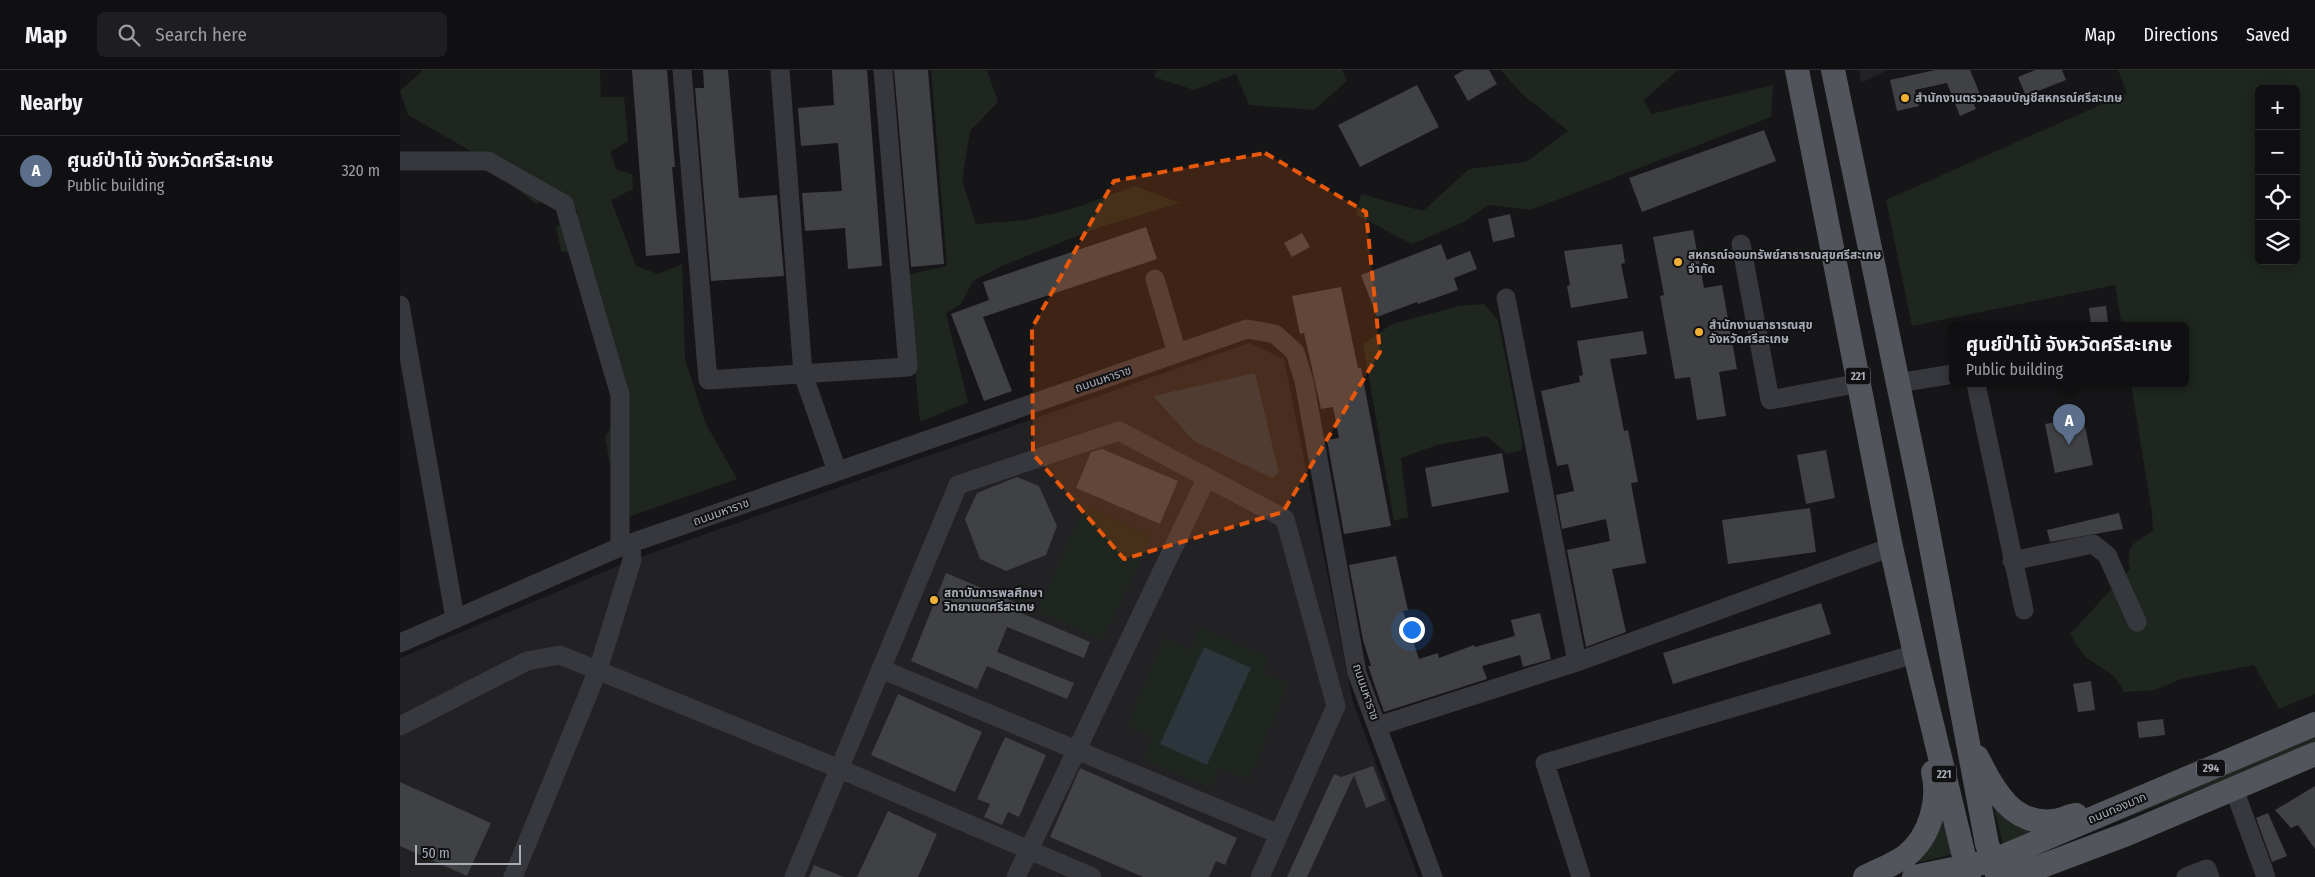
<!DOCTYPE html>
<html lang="en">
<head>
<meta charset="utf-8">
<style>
  :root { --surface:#101012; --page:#1e1e20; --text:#f1f3f6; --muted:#9c9d9f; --line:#303032; --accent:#7c3aed }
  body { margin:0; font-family:"Fira Sans Condensed","Noto Sans Thai",sans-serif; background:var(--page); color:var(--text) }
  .controls { position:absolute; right:15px; top:15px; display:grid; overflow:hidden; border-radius:8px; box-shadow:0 2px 12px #0003 }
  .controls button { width:45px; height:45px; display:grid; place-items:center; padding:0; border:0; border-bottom:1px solid var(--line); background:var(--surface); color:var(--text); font:25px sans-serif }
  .scale { position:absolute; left:15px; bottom:12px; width:106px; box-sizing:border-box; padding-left:5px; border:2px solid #a8adb8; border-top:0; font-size:14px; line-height:18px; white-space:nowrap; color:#a8adb8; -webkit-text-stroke:4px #111113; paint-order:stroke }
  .you { position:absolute; left:1011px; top:559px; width:18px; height:18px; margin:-12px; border:4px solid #fff; border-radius:50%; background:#1a73e8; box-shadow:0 0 0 8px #1a73e833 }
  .badge { display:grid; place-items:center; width:32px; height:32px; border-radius:50%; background:var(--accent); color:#fff; font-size:16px; font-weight:700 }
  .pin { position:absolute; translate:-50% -41px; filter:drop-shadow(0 1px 2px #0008) }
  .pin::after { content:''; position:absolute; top:26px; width:18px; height:15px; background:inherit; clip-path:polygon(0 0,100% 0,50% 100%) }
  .popup { position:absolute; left:1549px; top:252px; width:240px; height:65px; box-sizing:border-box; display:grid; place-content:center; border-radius:8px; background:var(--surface); filter:drop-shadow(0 1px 4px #0005); font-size:16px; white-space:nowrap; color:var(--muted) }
  .popup b { font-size:19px; color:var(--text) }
  .popup::after { content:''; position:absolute; left:50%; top:100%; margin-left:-10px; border:10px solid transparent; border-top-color:var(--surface) }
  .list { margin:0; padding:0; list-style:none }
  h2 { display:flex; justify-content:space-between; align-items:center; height:65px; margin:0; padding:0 20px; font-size:21px }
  h2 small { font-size:16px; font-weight:400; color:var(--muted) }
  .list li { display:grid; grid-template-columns:32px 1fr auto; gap:15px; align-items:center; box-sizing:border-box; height:70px; padding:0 20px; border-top:1px solid var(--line) }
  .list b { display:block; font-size:19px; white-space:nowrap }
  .list p { margin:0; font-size:16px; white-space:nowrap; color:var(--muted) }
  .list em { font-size:16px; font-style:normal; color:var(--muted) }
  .icon { flex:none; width:28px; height:28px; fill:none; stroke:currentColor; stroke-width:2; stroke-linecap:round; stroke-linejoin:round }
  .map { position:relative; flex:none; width:1915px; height:807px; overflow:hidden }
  header { display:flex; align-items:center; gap:30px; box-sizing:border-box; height:70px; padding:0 25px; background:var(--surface); border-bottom:1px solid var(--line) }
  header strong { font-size:24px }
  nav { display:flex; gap:28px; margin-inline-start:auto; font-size:18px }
  .search { width:350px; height:45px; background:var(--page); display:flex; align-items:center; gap:12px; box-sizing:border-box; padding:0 18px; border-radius:8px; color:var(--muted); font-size:19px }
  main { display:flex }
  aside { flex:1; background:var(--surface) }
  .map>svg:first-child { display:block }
  .built { fill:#222225 }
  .green { fill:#1e261f; fill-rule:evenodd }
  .water { fill:#2c353c }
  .building { fill:#404145 }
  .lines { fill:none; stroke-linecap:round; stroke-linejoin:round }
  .minor { stroke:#37383d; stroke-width:19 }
  .major { stroke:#53555c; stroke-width:24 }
  .marked { fill:#e8590c; fill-opacity:0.2; stroke:#e8590c; stroke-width:4; stroke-dasharray:10 6; stroke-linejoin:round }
  .poi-dot { fill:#f2b134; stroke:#111113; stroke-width:2 }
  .labels { text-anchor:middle; stroke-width:4; stroke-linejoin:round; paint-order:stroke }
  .shield { fill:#111113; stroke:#7b7e86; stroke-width:1 }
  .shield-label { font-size:11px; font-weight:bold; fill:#a8adb8 }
  .poi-label { font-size:12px; font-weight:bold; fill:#a8adb8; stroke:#111113; text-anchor:start }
  .street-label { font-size:12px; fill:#a8adb8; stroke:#111113 }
</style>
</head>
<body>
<header>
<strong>Map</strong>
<div class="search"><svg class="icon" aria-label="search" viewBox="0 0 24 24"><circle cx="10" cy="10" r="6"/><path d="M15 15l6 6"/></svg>Search here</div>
<nav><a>Map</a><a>Directions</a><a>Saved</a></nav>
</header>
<main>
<aside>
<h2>Nearby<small></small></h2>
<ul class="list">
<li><span class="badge" style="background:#5c6f8a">A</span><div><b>ศูนย์ป่าไม้ จังหวัดศรีสะเกษ</b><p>Public building</p></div><em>320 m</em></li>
</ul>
</aside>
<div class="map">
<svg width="1915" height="807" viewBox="0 0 1915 807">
  <rect width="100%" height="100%" fill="#161618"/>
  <path class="built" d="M 1459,0 L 1488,0 L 1461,13 Z
    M 849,273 L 884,289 L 953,632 L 1018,807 L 0,807 L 0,588 L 232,490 Z"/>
  <path class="green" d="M 23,0 L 200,0 L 201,27 L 224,27 L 228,71 L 210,82 L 217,100 L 232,104 L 233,119 L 211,130 L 236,196 L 258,204 L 282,194 L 285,289 L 305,352 L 337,409 L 231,446 L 215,425 L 205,367 L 226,334 L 183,185 L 161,181 L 156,157 L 178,142 L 162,123 L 136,134 L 67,79 L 8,45 L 0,21 Z
    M 531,0 L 587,0 L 598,32 L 570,61 L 562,110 L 576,154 L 626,150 L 672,139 L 735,116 L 780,133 L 700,157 L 604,195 L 573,211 L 561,234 L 546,243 L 568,332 L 520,352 L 506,205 L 547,196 Z
    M 757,0 L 942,0 L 947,11 L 914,40 L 849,35 L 836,4 L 794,20 L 754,7 Z
    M 1101,0 L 1278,0 L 1244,30 L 1251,44 L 1373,15 L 1371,47 L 1131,140 L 1088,135 L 1064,152 L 1012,174 L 956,145 L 961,124 L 1023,141 L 1069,99 L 1126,92 L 1168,61 L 1121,23 Z
    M 1718,0 L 1915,0 L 1915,624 L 1879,639 L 1854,595 L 1781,609 L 1755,620 L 1724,622 C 1712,598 1704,602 1686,587 C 1680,582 1675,571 1670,564 L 1730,499 C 1725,475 1734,473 1753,461 L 1752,443 L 1731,314 L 1785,314 L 1785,256 L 1722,256 L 1715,215 L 1512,256 L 1486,130 L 1727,23 ZM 1859,19 L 1896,19 L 1896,191 L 1859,191 Z
    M 1084,234 L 1098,250 L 1122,370 L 1122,380 L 1107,384 L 1087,366 L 1037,375 L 1001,388 L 1008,447 L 994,451 L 963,274 L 992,254 L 1059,236 Z
    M 685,436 L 751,467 L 703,571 L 637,541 Z
    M 800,558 L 870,588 L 864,603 L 889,613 L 849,710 L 819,697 L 811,718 L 743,690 L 753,667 L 727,656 L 764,568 L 791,580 Z
    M 1915,665 L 1915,675 L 1702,757 Z
    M 1593,735 L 1640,759 L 1603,774 Z
    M 1544,744 L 1554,784 L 1512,794 Z"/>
  <path class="water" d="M 855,303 L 879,403 L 872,408 L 794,371 L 753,326 Z
    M 804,577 L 851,598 L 807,695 L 760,674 Z"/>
  <path class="building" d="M 232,0 L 267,0 L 275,97 L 272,97 L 280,183 L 246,186 Z
    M 303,0 L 328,0 L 339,128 L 377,125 L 384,206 L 311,211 L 295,18 L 304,18 Z
    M 432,0 L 467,0 L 482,196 L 448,199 L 445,158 L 405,161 L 402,123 L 442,121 L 438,73 L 401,76 L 398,38 L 434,35 Z
    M 494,0 L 528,0 L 544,194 L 511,197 Z
    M 1064,0 L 1089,0 L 1097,14 L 1068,31 L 1054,6 Z
    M 1535,0 L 1570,0 L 1582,29 L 1573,32 L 1576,39 L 1560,46 L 1547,13 L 1515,20 L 1519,36 L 1497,41 L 1490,10 Z
    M 1635,0 L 1662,0 L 1666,10 L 1626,26 L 1618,7 Z
    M 1017,15 L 1039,57 L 960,97 L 938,55 Z
    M 1364,60 L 1376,91 L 1242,142 L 1229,108 Z
    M 1110,144 L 1115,167 L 1093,172 L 1088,149 Z
    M 746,157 L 757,189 L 583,247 L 612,321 L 584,331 L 551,244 L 589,230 L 583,212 Z
    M 1293,160 L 1304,218 L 1322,215 L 1337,299 L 1319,302 L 1326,346 L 1297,350 L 1290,307 L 1275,309 L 1260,226 L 1264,225 L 1253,167 Z
    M 902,163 L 910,177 L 892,187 L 884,173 Z
    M 1041,174 L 1047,190 L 1070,181 L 1077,199 L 1054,208 L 1058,220 L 1018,234 L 1017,232 L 977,247 L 961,205 Z
    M 1222,174 L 1225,193 L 1221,194 L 1228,228 L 1171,238 L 1167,216 L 1170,215 L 1164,181 Z
    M 941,217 L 958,298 L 961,298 L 991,456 L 944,464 L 927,370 L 939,368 L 933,337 L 921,339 L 904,263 L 900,264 L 892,226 Z
    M 1706,236 L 1708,253 L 1691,255 L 1689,238 Z
    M 1243,261 L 1247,284 L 1210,289 L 1224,361 L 1228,360 L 1238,412 L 1231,413 L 1246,493 L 1212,499 L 1226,562 L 1186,577 L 1167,480 L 1210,471 L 1206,449 L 1162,459 L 1156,425 L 1174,421 L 1168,394 L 1157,396 L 1141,321 L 1180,312 L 1179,306 L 1183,305 L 1177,271 Z
    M 1683,347 L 1693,395 L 1655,403 L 1645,354 Z
    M 702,379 L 778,411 L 760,454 L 676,418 L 691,382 Z
    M 1426,380 L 1435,428 L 1406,434 L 1397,385 Z
    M 1102,383 L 1109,422 L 1032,437 L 1025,398 Z
    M 617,407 L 639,416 L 657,456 L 646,485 L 606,501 L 580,489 L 565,449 L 577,423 Z
    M 1410,438 L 1416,482 L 1328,494 L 1322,450 Z
    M 1719,443 L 1723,459 L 1650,472 L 1647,460 Z
    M 996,486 L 1008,540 L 1003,541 L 1019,589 L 1038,583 L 1039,588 L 1074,575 L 1075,577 L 1115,566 L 1111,550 L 1140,543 L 1151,589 L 1123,597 L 1120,585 L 1082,596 L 1087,609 L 984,642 L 968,596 L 971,596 L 963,570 L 949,495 Z
    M 546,503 L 617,533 L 614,540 L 690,572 L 684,588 L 607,557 L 597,582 L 674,613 L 667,629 L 587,596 L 577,619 L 511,591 Z
    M 1421,533 L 1431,564 L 1273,614 L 1263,583 Z
    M 1691,611 L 1695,640 L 1678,642 L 1673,614 Z
    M 498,624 L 582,662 L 555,722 L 471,685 Z
    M 1763,649 L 1765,665 L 1739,668 L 1737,652 Z
    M 605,667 L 646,685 L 619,747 L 608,742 L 602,755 L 584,747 L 590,734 L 577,729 Z
    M 973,696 L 986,730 L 966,738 L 954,705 L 907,807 L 887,807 L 934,704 L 941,707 Z
    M 680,698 L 837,768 L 825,795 L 816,791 L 809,807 L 743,807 L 650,767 Z
    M 0,712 L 91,753 L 67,806 L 0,776 Z
    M 1915,716 L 1915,779 L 1898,755 L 1891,758 L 1875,740 Z
    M 488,741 L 537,764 L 518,807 L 457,807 Z
    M 1868,743 L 1887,786 L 1872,792 L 1856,748 Z
    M 414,795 L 444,807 L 409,807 Z"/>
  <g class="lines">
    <path class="minor" d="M 282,0 L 308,310 L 508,297 L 483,0
      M 380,0 L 403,304 L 437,401
      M 0,91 L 88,91 L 164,134 L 220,325 L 220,477
      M 1341,174 L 1370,330 L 1460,313
      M 755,209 L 777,283
      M 1106,228 L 1177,592
      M 0,235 L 55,548
      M 1498,313 L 1553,304
      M 1576,314 L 1624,540
      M 1612,491 L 1693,474 L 1707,485 L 1737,552
      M 0,573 L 220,477 L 847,259 L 875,264 L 895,282 L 904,311 L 957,603 L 1033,807
      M 481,599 L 879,764
      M 0,656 L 127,591 L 160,585 L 440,699 L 692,807
      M 978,656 L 1177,592 L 1491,477
      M 1834,719 L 1866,807
      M 113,807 L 198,600 L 232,490 L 231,474
      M 394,807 L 558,415 L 719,361 L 885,449 L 936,636 L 860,807
      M 616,807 L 807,407
      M 1181,807 L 1145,693 L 1515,584
      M 1786,807 L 1807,799 L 1810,807"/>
    <path class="major" d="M 1397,0 L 1491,477 L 1515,584 L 1569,807
      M 1433,0 L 1522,429 L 1587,774 L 1598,807
      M 1577,687 C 1593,718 1611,756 1654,751 C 1662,750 1669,746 1676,745
      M 1465,807 C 1479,800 1495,794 1507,785 C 1530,766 1540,731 1533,702
      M 1514,807 L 1592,791 L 1915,654
      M 1613,807 L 1727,764 L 1915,684"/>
  </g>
  <path class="marked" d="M 865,83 L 966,142 L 980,282 L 883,442 L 724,489 L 633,384 L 632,258 L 714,111 Z"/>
  <g class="poi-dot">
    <circle cx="1505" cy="28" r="5"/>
    <circle cx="1278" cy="192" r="5"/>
    <circle cx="1299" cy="262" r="5"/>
    <circle cx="534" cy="530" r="5"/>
  </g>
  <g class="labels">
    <g class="shield">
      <rect x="1445.5" y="297.5" width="25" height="17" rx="4"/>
      <rect x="1797" y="689.5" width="28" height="17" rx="4"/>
      <rect x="1531.5" y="695.5" width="25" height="17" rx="4"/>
    </g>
    <g class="shield-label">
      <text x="1458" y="310">221</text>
      <text x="1811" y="702">294</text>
      <text x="1544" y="708">221</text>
    </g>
    <g class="poi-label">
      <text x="1515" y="32">สำนักงานตรวจสอบบัญชีสหกรณ์ศรีสะเกษ</text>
      <text x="1288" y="189">สหกรณ์ออมทรัพย์สาธารณสุขศรีสะเกษ<tspan x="1288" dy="14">จำกัด</tspan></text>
      <text x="1309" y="259">สำนักงานสาธารณสุข<tspan x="1309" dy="14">จังหวัดศรีสะเกษ</tspan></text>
      <text x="544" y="527">สถาบันการพลศึกษา<tspan x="544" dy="14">วิทยาเขตศรีสะเกษ</tspan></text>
    </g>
    <g class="street-label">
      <text transform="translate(703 309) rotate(-19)" y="4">ถนนมหาราช</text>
      <text transform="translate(321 442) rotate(-20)" y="4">ถนนมหาราช</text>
      <text transform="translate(966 622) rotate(71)" y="4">ถนนมหาราช</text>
      <text transform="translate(1717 738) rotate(-23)" y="4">ถนนทองมาก</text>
    </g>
  </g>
</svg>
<div class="controls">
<button>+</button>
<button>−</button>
<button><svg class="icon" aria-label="locate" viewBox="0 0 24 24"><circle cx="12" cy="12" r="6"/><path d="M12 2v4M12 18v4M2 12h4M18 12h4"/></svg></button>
<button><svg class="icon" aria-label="layers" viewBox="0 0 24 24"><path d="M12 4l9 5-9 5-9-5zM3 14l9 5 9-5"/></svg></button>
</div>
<div class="scale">50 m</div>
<div class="you"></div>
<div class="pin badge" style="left:1669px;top:375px;background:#5c6f8a">A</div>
<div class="popup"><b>ศูนย์ป่าไม้ จังหวัดศรีสะเกษ</b>Public building</div>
</div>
</main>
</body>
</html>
